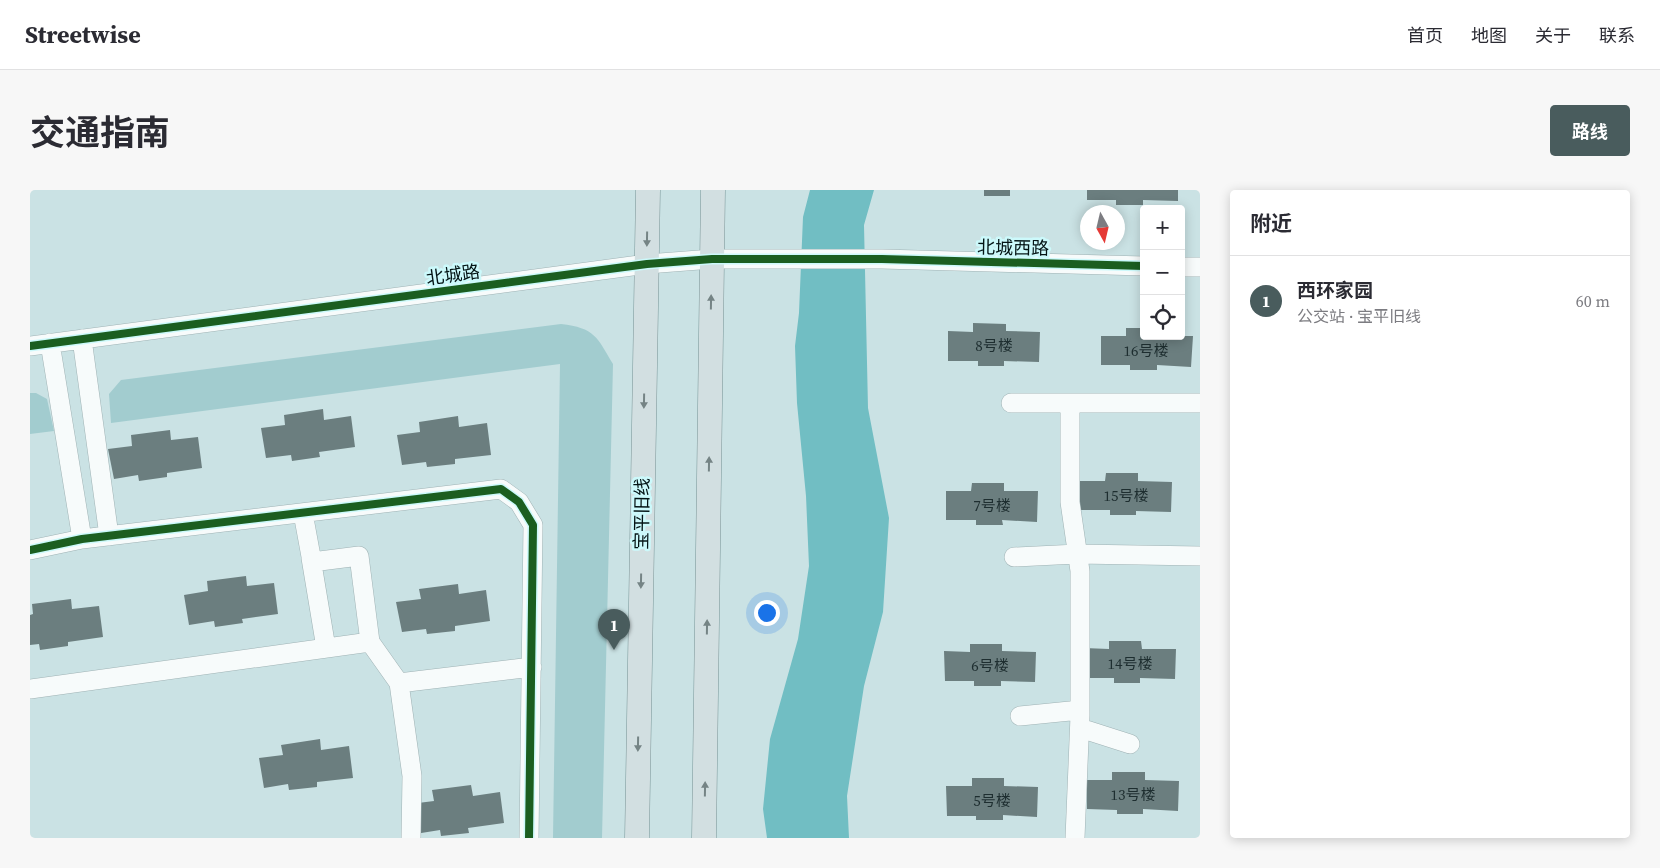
<!DOCTYPE html>
<html lang="zh">
<head>
<meta charset="utf-8">
<style>
  :root { --surface:#fff; --page:#f7f7f7; --text:#2b2b33; --muted:#7c7c81; --line:#e1e1e2; --accent:#495c5d }
  body { margin:0; font-family:"Source Serif 4","Noto Sans SC",serif; background:var(--page); color:var(--text) }
  .controls { position:absolute; right:15px; top:15px; display:grid; overflow:hidden; border-radius:5px; box-shadow:0 2px 12px #0003 }
  .controls button { width:45px; height:45px; display:grid; place-items:center; padding:0; border:0; border-bottom:1px solid var(--line); background:var(--surface); color:var(--text); font:25px sans-serif }
  .compass { position:absolute; left:1050px; top:15px; width:45px; height:45px; border-radius:50%; background:var(--surface); box-shadow:0 2px 12px #0003; rotate:172deg }
  .you { position:absolute; left:736px; top:422px; width:18px; height:18px; margin:-12px; border:4px solid #fff; border-radius:50%; background:#1a73e8; box-shadow:0 0 0 8px #1a73e833 }
  .badge { display:grid; place-items:center; width:32px; height:32px; border-radius:50%; background:var(--accent); color:#fff; font-size:16px; font-weight:700 }
  .pin { position:absolute; translate:-50% -41px; filter:drop-shadow(0 1px 2px #0008) }
  .pin::after { content:''; position:absolute; top:26px; width:18px; height:15px; background:inherit; clip-path:polygon(0 0,100% 0,50% 100%) }
  .list { margin:0; padding:0; list-style:none }
  h2 { display:flex; justify-content:space-between; align-items:center; height:65px; margin:0; padding:0 20px; font-size:21px }
  h2 small { font-size:16px; font-weight:400; color:var(--muted) }
  .list li { display:grid; grid-template-columns:32px 1fr auto; gap:15px; align-items:center; box-sizing:border-box; height:90px; padding:0 20px; border-top:1px solid var(--line) }
  .list b { display:block; font-size:19px; white-space:nowrap }
  .list p { margin:0; font-size:16px; white-space:nowrap; color:var(--muted) }
  .list em { font-size:16px; font-style:normal; color:var(--muted) }
  .icon { flex:none; width:28px; height:28px; fill:none; stroke:currentColor; stroke-width:2; stroke-linecap:round; stroke-linejoin:round }
  .map { position:relative; flex:none; width:1170px; height:648px; overflow:hidden; border-radius:5px }
  header { display:flex; align-items:center; gap:30px; box-sizing:border-box; height:70px; padding:0 25px; background:var(--surface); border-bottom:1px solid var(--line) }
  header strong { font-size:24px }
  nav { display:flex; gap:28px; margin-inline-start:auto; font-size:18px }
  .intro { display:flex; align-items:center; justify-content:space-between; box-sizing:border-box; height:120px; padding:0 30px }
  h1 { margin:0; font-size:35px }
  .button { padding:12px 22px; border-radius:5px; background:var(--accent); color:#fff; font-size:18px; font-weight:700 }
  main { display:flex; gap:30px; padding:0 30px }
  aside { flex:1; background:var(--surface); border-radius:5px; box-shadow:0 2px 12px #0003 }
  .map>svg:first-child { display:block }
  .green { fill:#a2cccf }
  .water { fill:#71bec3 }
  .building { fill:#6b7e7f }
  .lines { fill:none; stroke-linecap:round; stroke-linejoin:round }
  .minor-casing { stroke:#9fb2b4; stroke-width:20 }
  .major-casing { stroke:#789496; stroke-width:25 }
  .minor { stroke:#f7fbfb; stroke-width:19 }
  .major { stroke:#d2dfe1; stroke-width:24 }
  .cycleway-casing { stroke:#ccf9fb; stroke-width:11 }
  .cycleway { stroke:#1b5e20; stroke-width:8 }
  .oneway { fill:#758485 }
  .labels { text-anchor:middle; stroke-width:5; stroke-linejoin:round; paint-order:stroke }
  .number-label { font-size:15px; fill:#1e2e30 }
  .street-label { font-size:18px; fill:#041415; stroke:#ccf9fb }
</style>
</head>
<body>
<header>
<strong>Streetwise</strong>
<nav><a>首页</a><a>地图</a><a>关于</a><a>联系</a></nav>
</header>
<div class="intro"><h1>交通指南</h1><a class="button">路线</a></div>
<main>
<div class="map">
<svg width="1170" height="648" viewBox="0 0 1170 648">
  <rect width="100%" height="100%" fill="#cae2e4"/>
  <path class="green" d="M 531,134 C 565,138 567,147 583,174 L 572,648 L 523,648 L 530,174 L 81,233 L 79,204 L 91,190 Z
    M 0,203 L 6,203 L 17,209 L 24,241 L 0,244 Z"/>
  <path class="water" d="M 780,0 L 844,0 L 834,35 L 838,218 L 859,328 L 853,422 L 834,496 L 817,606 L 819,648 L 737,648 L 733,619 L 740,549 L 768,449 L 779,376 L 776,306 L 767,213 L 765,156 L 769,123 L 773,27 Z"/>
  <path class="building" d="M 954,0 L 980,0 L 980,6 L 954,6 Z
    M 1057,0 L 1148,0 L 1148,11 L 1113,10 L 1113,15 L 1086,15 L 1086,10 L 1057,10 Z
    M 943,133 L 976,134 L 976,141 L 1010,142 L 1009,172 L 974,171 L 974,176 L 948,176 L 948,171 L 918,171 L 918,141 L 943,142 Z
    M 1096,138 L 1114,138 L 1114,146 L 1163,146 L 1161,177 L 1127,175 L 1127,180 L 1100,180 L 1100,175 L 1071,175 L 1071,146 L 1096,146 Z
    M 293,219 L 294,230 L 321,226 L 325,257 L 289,262 L 290,267 L 262,271 L 261,265 L 236,268 L 231,238 L 255,235 L 254,225 Z
    M 428,226 L 429,237 L 457,233 L 461,265 L 425,269 L 425,274 L 397,277 L 396,272 L 372,275 L 367,245 L 390,242 L 389,232 Z
    M 140,240 L 141,250 L 168,247 L 172,278 L 137,283 L 137,287 L 109,291 L 108,285 L 84,289 L 78,259 L 102,256 L 101,245 Z
    M 1076,283 L 1108,283 L 1108,291 L 1142,292 L 1141,322 L 1106,321 L 1106,325 L 1080,325 L 1080,320 L 1050,320 L 1050,291 L 1075,291 Z
    M 942,293 L 974,293 L 974,301 L 1008,301 L 1007,332 L 972,330 L 973,335 L 946,335 L 946,330 L 916,330 L 916,301 L 941,301 Z
    M 216,386 L 217,396 L 244,393 L 248,424 L 212,429 L 213,433 L 185,437 L 184,431 L 159,435 L 154,405 L 178,401 L 177,391 Z
    M 428,394 L 429,404 L 456,400 L 460,431 L 425,436 L 425,441 L 397,444 L 396,439 L 372,442 L 366,412 L 391,409 L 389,399 Z
    M 41,409 L 42,419 L 69,416 L 73,447 L 38,452 L 38,456 L 10,460 L 9,454 L 0,455 L 0,425 L 3,424 L 2,414 Z
    M 1079,451 L 1111,451 L 1112,459 L 1146,459 L 1145,489 L 1110,488 L 1110,493 L 1084,493 L 1084,488 L 1054,488 L 1054,458 L 1079,459 Z
    M 940,454 L 972,454 L 972,461 L 1006,462 L 1005,492 L 971,491 L 971,496 L 944,496 L 944,491 L 915,491 L 914,461 L 940,462 Z
    M 290,549 L 291,560 L 319,556 L 323,588 L 287,592 L 287,597 L 259,600 L 258,594 L 234,598 L 229,568 L 253,565 L 251,555 Z
    M 1082,582 L 1115,582 L 1115,590 L 1149,591 L 1148,621 L 1113,619 L 1113,624 L 1087,624 L 1087,620 L 1057,619 L 1057,590 L 1082,590 Z
    M 942,588 L 974,588 L 974,596 L 1008,597 L 1007,627 L 973,625 L 973,630 L 946,630 L 946,626 L 917,626 L 916,596 L 942,596 Z
    M 441,595 L 443,606 L 470,602 L 474,633 L 438,638 L 439,643 L 411,646 L 410,640 L 385,644 L 380,614 L 404,611 L 402,600 Z"/>
  <g class="lines">
    <defs>
      <path id="minor" d="M 1151,77 L 1170,77
        M 52,149 L 79,346
        M 20,153 L 52,349
        M 0,156 L 617,74 L 682,69 L 852,69 L 1114,76
        M 981,213 L 1040,213
        M 273,323 L 282,372 L 329,366 L 340,452 L 369,493 L 382,586 L 381,648
        M 0,360 L 52,349 L 471,299 L 489,312 L 503,335 L 499,648
        M 984,367 L 1047,364 L 1170,366
        M 281,368 L 296,458
        M 369,493 L 502,477
        M 0,499 L 340,452
        M 990,526 L 1050,520
        M 1050,538 L 1100,554
        M 1045,648 L 1050,526 L 1050,381 L 1040,312 L 1040,213 L 1170,213"/>
      <path id="major" d="M 607,648 L 618,0
        M 674,648 L 683,0"/>
    </defs>
    <use href="#minor" class="minor-casing"/>
    <use href="#major" class="major-casing"/>
    <use href="#minor" class="minor"/>
    <use href="#major" class="major"/>
    <defs>
      <path id="cycleway" d="M 0,156 L 617,74 L 682,69 L 852,69 L 1114,76
        M 0,360 L 52,349 L 471,299 L 489,312 L 503,335 L 499,648"/>
    </defs>
    <use href="#cycleway" class="cycleway-casing"/>
    <use href="#cycleway" class="cycleway"/>
  </g>
  <defs><path id="oneway-solid" d="M-6-.8H1V-3.2L6.5 0L1 3.2V.8H-6Z" transform="scale(1.25)"/></defs>
  <g class="oneway">
    <use href="#oneway-solid" transform="translate(617 49) rotate(91)"/>
    <use href="#oneway-solid" transform="translate(681 112) rotate(-89)"/>
    <use href="#oneway-solid" transform="translate(614 211) rotate(91)"/>
    <use href="#oneway-solid" transform="translate(679 274) rotate(-89)"/>
    <use href="#oneway-solid" transform="translate(611 391) rotate(91)"/>
    <use href="#oneway-solid" transform="translate(677 437) rotate(-89)"/>
    <use href="#oneway-solid" transform="translate(608 554) rotate(91)"/>
    <use href="#oneway-solid" transform="translate(675 599) rotate(-89)"/>
  </g>
  <g class="labels">
    <g class="number-label">
      <text x="964" y="161">8号楼</text>
      <text x="1116" y="166">16号楼</text>
      <text x="1096" y="311">15号楼</text>
      <text x="962" y="321">7号楼</text>
      <text x="1100" y="479">14号楼</text>
      <text x="960" y="481">6号楼</text>
      <text x="1103" y="610">13号楼</text>
      <text x="962" y="616">5号楼</text>
    </g>
    <g class="street-label">
      <text transform="translate(983 58) rotate(1)" y="6">北城西路</text>
      <text transform="translate(423 85) rotate(-8)" y="6">北城路</text>
      <text transform="translate(612 324) rotate(-89)" y="6">宝平旧线</text>
    </g>
  </g>
</svg>
<div class="controls">
<button>+</button>
<button>−</button>
<button><svg class="icon" aria-label="locate" viewBox="0 0 24 24"><circle cx="12" cy="12" r="6"/><path d="M12 2v4M12 18v4M2 12h4M18 12h4"/></svg></button>
</div>
<svg class="compass" viewBox="-18 -18 36 36"><path d="M0-13l5 13h-10z" fill="#e53935"/><path d="M0 13l5-13h-10z" fill="#7c7c81"/></svg>
<div class="you"></div>
<div class="pin badge" style="left:584px;top:460px">1</div>
</div>
<aside>
<h2>附近<small></small></h2>
<ul class="list">
<li><span class="badge">1</span><div><b>西环家园</b><p>公交站 · 宝平旧线</p></div><em>60 m</em></li>
</ul>
</aside>
</main>
</body>
</html>
